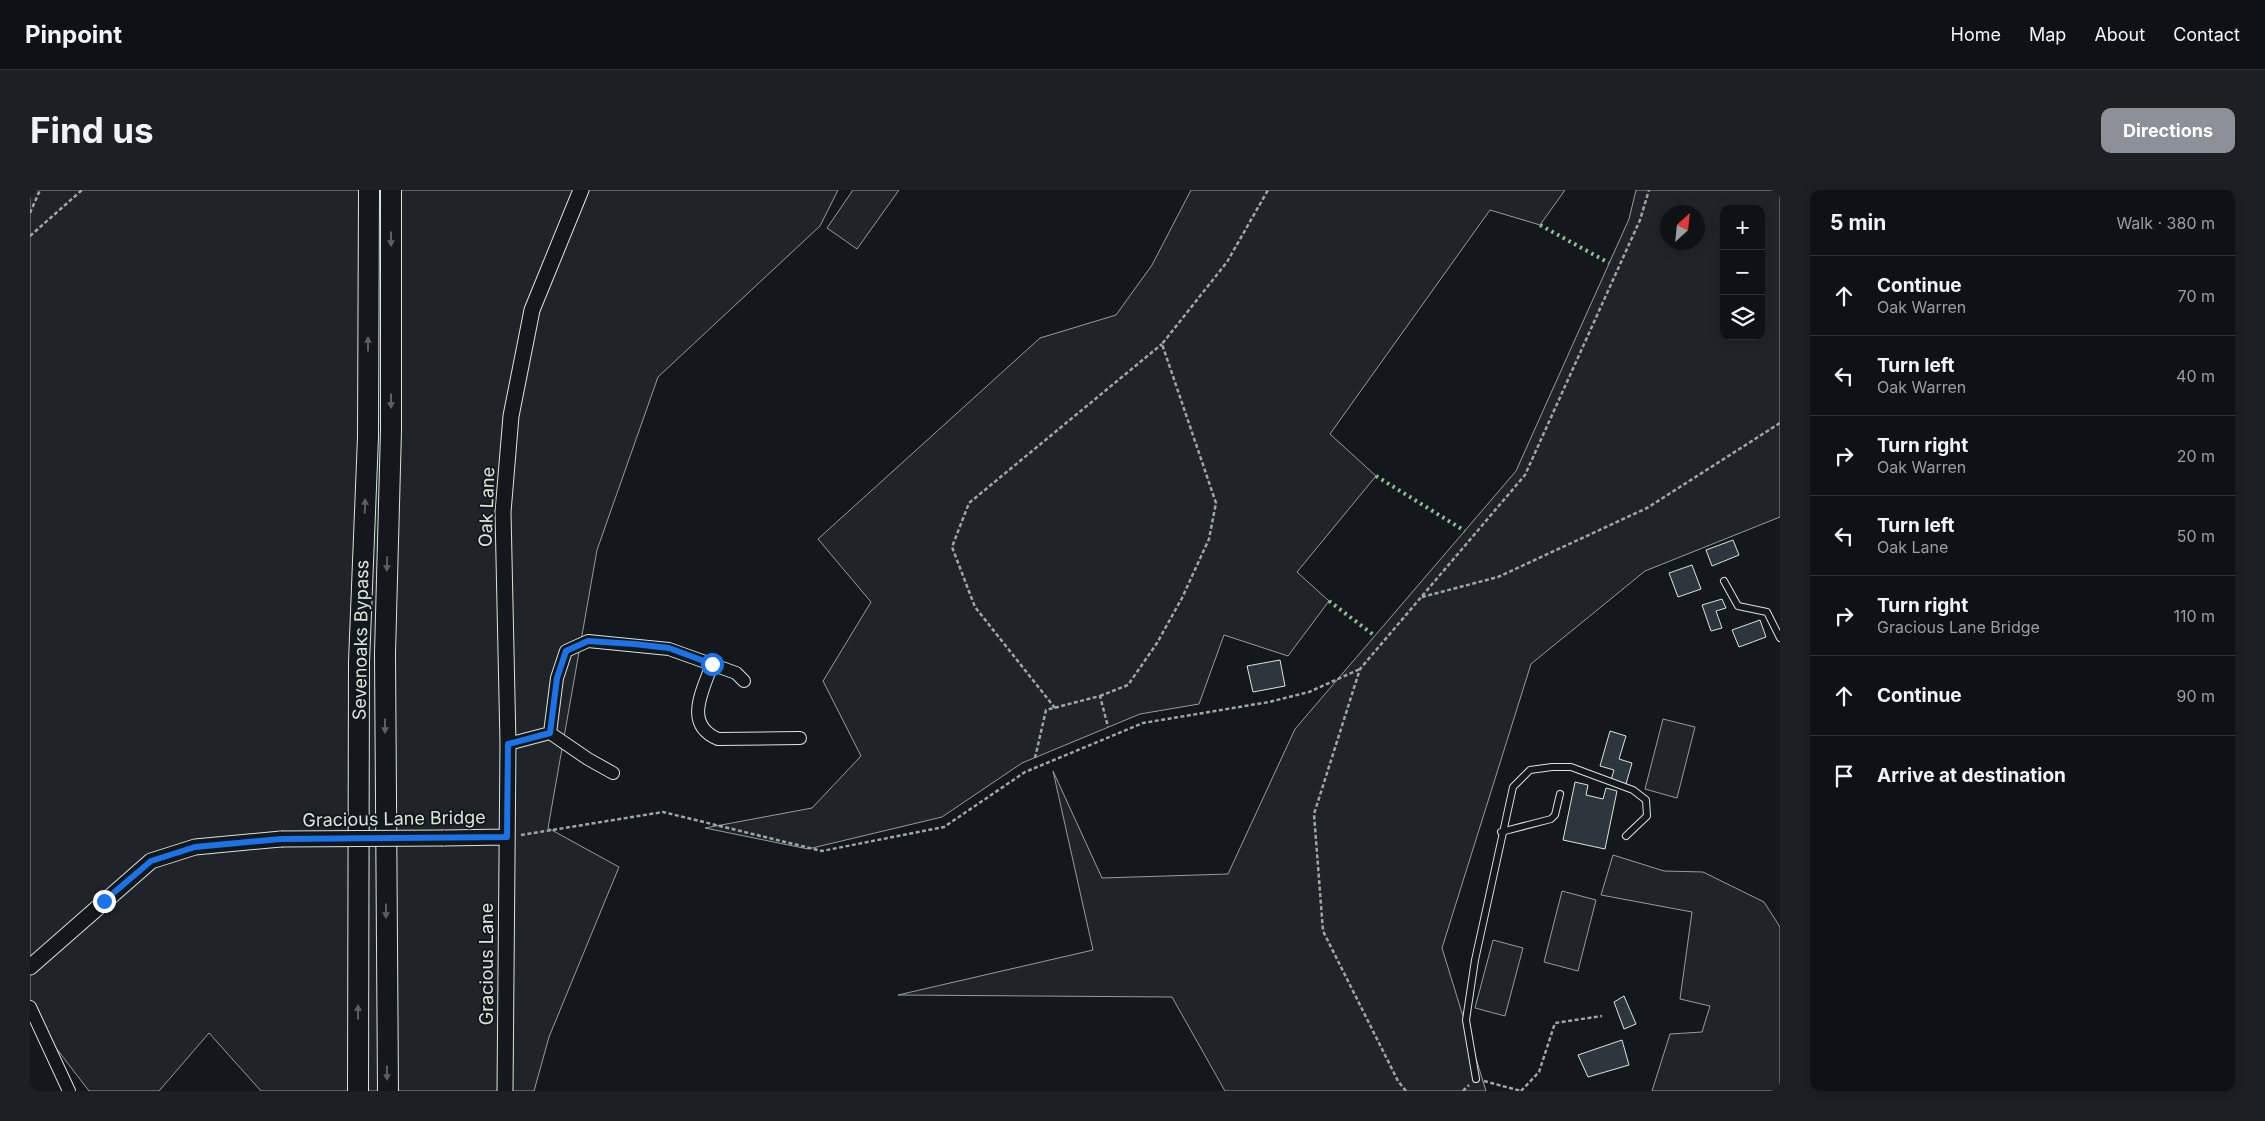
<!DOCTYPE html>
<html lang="en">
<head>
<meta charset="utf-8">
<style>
  :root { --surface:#0f1215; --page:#1d2022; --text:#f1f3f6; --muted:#9b9ea0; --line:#2f3234; --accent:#8c9099 }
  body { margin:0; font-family:Inter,sans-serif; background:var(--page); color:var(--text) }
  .controls { position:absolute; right:15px; top:15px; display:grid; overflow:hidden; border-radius:10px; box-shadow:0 2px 12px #0003 }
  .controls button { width:45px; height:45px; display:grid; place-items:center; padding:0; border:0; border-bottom:1px solid var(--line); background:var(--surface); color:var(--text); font:25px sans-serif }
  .compass { position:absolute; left:1630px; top:15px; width:45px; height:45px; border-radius:50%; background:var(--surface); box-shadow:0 2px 12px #0003; rotate:27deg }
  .stop { position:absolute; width:15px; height:15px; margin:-11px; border:4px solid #1a73e8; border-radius:50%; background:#fff }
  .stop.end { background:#1a73e8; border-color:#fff; box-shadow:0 1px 5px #0008 }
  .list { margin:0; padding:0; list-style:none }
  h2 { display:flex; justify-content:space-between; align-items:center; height:65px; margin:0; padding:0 20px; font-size:21px }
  h2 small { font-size:16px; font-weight:400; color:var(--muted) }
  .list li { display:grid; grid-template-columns:32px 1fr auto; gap:15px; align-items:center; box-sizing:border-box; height:80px; padding:0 20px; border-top:1px solid var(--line) }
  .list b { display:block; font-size:19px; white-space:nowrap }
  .list p { margin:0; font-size:16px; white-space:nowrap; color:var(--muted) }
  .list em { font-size:16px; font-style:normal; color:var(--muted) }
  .icon { flex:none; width:28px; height:28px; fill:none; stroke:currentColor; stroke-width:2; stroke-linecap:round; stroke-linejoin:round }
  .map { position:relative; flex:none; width:1750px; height:901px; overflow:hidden; border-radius:10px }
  header { display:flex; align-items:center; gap:30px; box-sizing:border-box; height:70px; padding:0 25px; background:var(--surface); border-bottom:1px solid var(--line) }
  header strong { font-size:24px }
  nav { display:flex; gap:28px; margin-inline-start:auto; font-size:18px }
  .intro { display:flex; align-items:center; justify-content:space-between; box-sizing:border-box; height:120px; padding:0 30px }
  h1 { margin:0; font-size:35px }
  .button { padding:12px 22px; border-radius:10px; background:var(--accent); color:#fff; font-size:18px; font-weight:700 }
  main { display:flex; gap:30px; padding:0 30px }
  aside { flex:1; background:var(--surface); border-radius:10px; box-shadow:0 2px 12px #0003 }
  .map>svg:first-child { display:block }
  .green { fill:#202428; stroke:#939e99; fill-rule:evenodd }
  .building { fill:#2c363c; stroke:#d8e6dc }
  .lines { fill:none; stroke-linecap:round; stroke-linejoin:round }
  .service-casing { stroke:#d8e6dc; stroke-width:8 }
  .minor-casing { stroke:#d8e6dc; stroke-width:14 }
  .tertiary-casing { stroke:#d8e6dc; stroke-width:17 }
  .trunk-casing { stroke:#d8e6dc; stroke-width:22 }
  .path { stroke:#9da8a2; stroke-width:2.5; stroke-dasharray:4 2.5; stroke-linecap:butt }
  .service { stroke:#14181c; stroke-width:6 }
  .minor { stroke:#14181c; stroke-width:12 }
  .tertiary { stroke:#14181c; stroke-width:15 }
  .trunk { stroke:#14181c; stroke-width:20 }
  .tertiary-bridge-casing { stroke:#d8e6dc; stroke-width:17; stroke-linecap:butt }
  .tertiary-bridge { stroke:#14181c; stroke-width:15 }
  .hedge { stroke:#8ac095; stroke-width:4; stroke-dasharray:2.5 4; stroke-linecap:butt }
  .oneway { fill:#59605f }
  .route { stroke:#1a73e8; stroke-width:6 }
  .labels { text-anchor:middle; stroke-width:4; stroke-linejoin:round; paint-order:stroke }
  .street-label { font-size:18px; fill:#d8e6dc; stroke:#14181c }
</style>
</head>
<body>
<header>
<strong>Pinpoint</strong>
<nav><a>Home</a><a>Map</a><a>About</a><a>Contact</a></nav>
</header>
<div class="intro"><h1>Find us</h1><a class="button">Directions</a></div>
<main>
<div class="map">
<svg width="1750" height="901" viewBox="0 0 1750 901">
  <rect width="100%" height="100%" fill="#14181c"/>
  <path class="green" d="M 0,0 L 808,0 L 790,36 L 628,187 L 567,360 L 518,638 L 589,677 L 519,847 L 504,901 L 231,901 L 179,843 L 129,901 L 59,901 L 0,824 Z
    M 823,0 L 869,0 L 827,59 L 797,38 Z
    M 1161,0 L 1535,0 L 1510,35 L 1460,20 L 1300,244 L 1346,286 L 1267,382 L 1299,411 L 1258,466 L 1194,445 L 1169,514 L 1110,524 L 992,573 L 912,627 L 778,659 L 675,638 L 782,618 L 831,566 L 793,491 L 841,412 L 788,349 L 1010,148 L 1086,125 L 1122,75 Z
    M 1606,0 L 1750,0 L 1750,327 L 1615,381 L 1501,474 L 1412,758 L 1456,901 L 1195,901 L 1142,807 L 868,805 L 1063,760 L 1023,581 L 1072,688 L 1198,684 L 1265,539 L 1486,281 L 1599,29 ZM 1694,19 L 1731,19 L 1731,146 L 1694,146 ZM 1638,22 L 1668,22 L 1668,52 L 1638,52 Z
    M 1633,529 L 1665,537 L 1647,608 L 1615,599 Z
    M 1583,665 L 1634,681 L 1673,682 L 1734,712 L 1750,737 L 1750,901 L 1622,901 L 1640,844 L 1672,842 L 1680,816 L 1650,809 L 1662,722 L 1571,705 Z
    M 1532,701 L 1566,710 L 1548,781 L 1514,772 Z
    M 1463,750 L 1493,758 L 1475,826 L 1445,818 Z"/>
  <path class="building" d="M 1703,350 L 1709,365 L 1682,376 L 1676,360 Z
    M 1662,375 L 1671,399 L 1648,407 L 1639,383 Z
    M 1692,409 L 1696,418 L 1686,421 L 1692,438 L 1681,441 L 1672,415 Z
    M 1730,430 L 1736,447 L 1709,457 L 1702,440 Z
    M 1250,470 L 1255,496 L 1223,502 L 1217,476 Z
    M 1580,541 L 1596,546 L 1589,569 L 1602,573 L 1596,594 L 1581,590 L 1584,580 L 1570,576 Z
    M 1545,592 L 1558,595 L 1556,605 L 1573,609 L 1576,598 L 1587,601 L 1575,659 L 1533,650 Z
    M 1594,806 L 1606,834 L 1594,839 L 1584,812 Z
    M 1592,850 L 1599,875 L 1558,887 L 1548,865 Z"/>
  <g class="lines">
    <defs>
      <path id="service" d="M 1694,391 L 1708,416 L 1737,422 L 1750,448
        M 1471,642 L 1521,629 L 1525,625 L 1530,604
        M 1446,889 L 1436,830 L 1445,770 L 1483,597 L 1500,580 L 1522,577 L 1541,577 L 1603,600 L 1616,610 L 1617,626 L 1596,646"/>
      <path id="minor" d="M 682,474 C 673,501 653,534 688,549 L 770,548
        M 520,543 L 558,569 L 583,583
        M 478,554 L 520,543 L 527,488 L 536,461 L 558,451 L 639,459 L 706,483 L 714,491
        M 0,817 L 39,901"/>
      <path id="tertiary" d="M 413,648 L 477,647
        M 0,777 L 121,671 L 165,657 L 251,649
        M 475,901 L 478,554 L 473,322 L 481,226 L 502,120 L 551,0"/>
      <path id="trunk" d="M 328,901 L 329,472 L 338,247 L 339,0
        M 358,901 L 355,463 L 361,240 L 361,0"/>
    </defs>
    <use href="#service" class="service-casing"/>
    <use href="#minor" class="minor-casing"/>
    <use href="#tertiary" class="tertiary-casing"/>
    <use href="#trunk" class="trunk-casing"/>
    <path class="path" d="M 0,23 L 10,0
      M 0,46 L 52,0
      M 1392,407 L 1468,387 L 1617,318 L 1750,233
      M 1070,506 L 1098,495 L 1127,453 L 1152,408 L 1179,349 L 1186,313 L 1132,154 L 1197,72 L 1238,0
      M 1025,518 L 945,417 L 922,357 L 939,313 L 1132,154
      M 1005,568 L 1016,520 L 1070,506 L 1078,537
      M 491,645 L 633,622 L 792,661 L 914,637 L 995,582 L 1113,533 L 1239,512 L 1279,502 L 1330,479
      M 1454,891 L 1491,901
      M 1376,901 L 1368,891 L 1293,741 L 1284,624 L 1330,479 L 1495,285 L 1610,30 L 1619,0
      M 1433,901 L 1439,895
      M 1491,901 L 1509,882 L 1525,833 L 1572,826"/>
    <use href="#service" class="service"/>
    <use href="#minor" class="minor"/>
    <use href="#tertiary" class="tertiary"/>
    <use href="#trunk" class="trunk"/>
    <defs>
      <path id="tertiary-bridge" d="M 251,649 L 413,648"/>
    </defs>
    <use href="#tertiary-bridge" class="tertiary-bridge-casing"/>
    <use href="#tertiary-bridge" class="tertiary-bridge"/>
    <path class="hedge" d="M 1510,35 L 1579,73
      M 1346,286 L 1435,341
      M 1299,411 L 1345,446"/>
  </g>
  <defs><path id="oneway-solid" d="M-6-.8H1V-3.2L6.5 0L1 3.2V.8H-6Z" transform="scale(1.25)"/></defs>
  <g class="oneway">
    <use href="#oneway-solid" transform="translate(361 49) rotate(90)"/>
    <use href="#oneway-solid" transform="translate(338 154) rotate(-90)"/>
    <use href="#oneway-solid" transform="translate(361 211) rotate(90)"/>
    <use href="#oneway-solid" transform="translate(335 316) rotate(-88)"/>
    <use href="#oneway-solid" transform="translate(357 374) rotate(91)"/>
    <use href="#oneway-solid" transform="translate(355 536) rotate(90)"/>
    <use href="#oneway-solid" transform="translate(356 721) rotate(90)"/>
    <use href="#oneway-solid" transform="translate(328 822) rotate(-90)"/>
    <use href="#oneway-solid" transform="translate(357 883) rotate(89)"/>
  </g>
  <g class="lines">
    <path class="route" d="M 74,711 L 121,671 L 165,657 L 251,649 L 477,647 L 478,554 L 520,543 L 527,488 L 536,461 L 558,451 L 604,454 L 639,458 L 682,474"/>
  </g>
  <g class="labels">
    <g class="street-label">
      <text transform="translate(457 317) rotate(-88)" y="6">Oak Lane</text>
      <text transform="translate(331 450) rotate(-89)" y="6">Sevenoaks Bypass</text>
      <text transform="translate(364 629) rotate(-1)" y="6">Gracious Lane Bridge</text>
      <text transform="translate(457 774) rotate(-90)" y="6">Gracious Lane</text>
    </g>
  </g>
</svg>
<div class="controls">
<button>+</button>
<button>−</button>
<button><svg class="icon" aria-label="layers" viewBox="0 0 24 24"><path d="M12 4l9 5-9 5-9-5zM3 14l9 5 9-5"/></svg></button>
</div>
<svg class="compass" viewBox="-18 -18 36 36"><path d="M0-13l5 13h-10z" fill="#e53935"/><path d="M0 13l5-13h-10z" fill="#9b9ea0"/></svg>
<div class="stop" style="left:682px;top:474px"></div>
<div class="stop end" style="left:74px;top:711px"></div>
</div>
<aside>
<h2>5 min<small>Walk · 380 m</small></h2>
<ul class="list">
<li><svg class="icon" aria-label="ahead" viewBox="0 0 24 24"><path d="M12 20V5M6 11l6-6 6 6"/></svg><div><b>Continue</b><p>Oak Warren</p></div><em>70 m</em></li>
<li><svg class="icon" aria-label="left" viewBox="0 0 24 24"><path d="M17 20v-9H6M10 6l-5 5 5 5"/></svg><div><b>Turn left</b><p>Oak Warren</p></div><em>40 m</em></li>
<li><svg class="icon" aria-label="right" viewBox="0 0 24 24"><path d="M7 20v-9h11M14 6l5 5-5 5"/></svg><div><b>Turn right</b><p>Oak Warren</p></div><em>20 m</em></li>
<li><svg class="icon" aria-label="left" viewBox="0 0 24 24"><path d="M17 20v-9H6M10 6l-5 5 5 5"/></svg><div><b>Turn left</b><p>Oak Lane</p></div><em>50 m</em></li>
<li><svg class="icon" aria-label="right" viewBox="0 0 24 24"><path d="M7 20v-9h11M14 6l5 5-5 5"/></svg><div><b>Turn right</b><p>Gracious Lane Bridge</p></div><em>110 m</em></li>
<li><svg class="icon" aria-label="ahead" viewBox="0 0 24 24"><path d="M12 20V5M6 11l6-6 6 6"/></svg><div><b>Continue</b></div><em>90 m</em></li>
<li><svg class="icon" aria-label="arrive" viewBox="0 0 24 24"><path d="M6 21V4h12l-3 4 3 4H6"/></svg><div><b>Arrive at destination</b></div></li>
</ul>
</aside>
</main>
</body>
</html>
